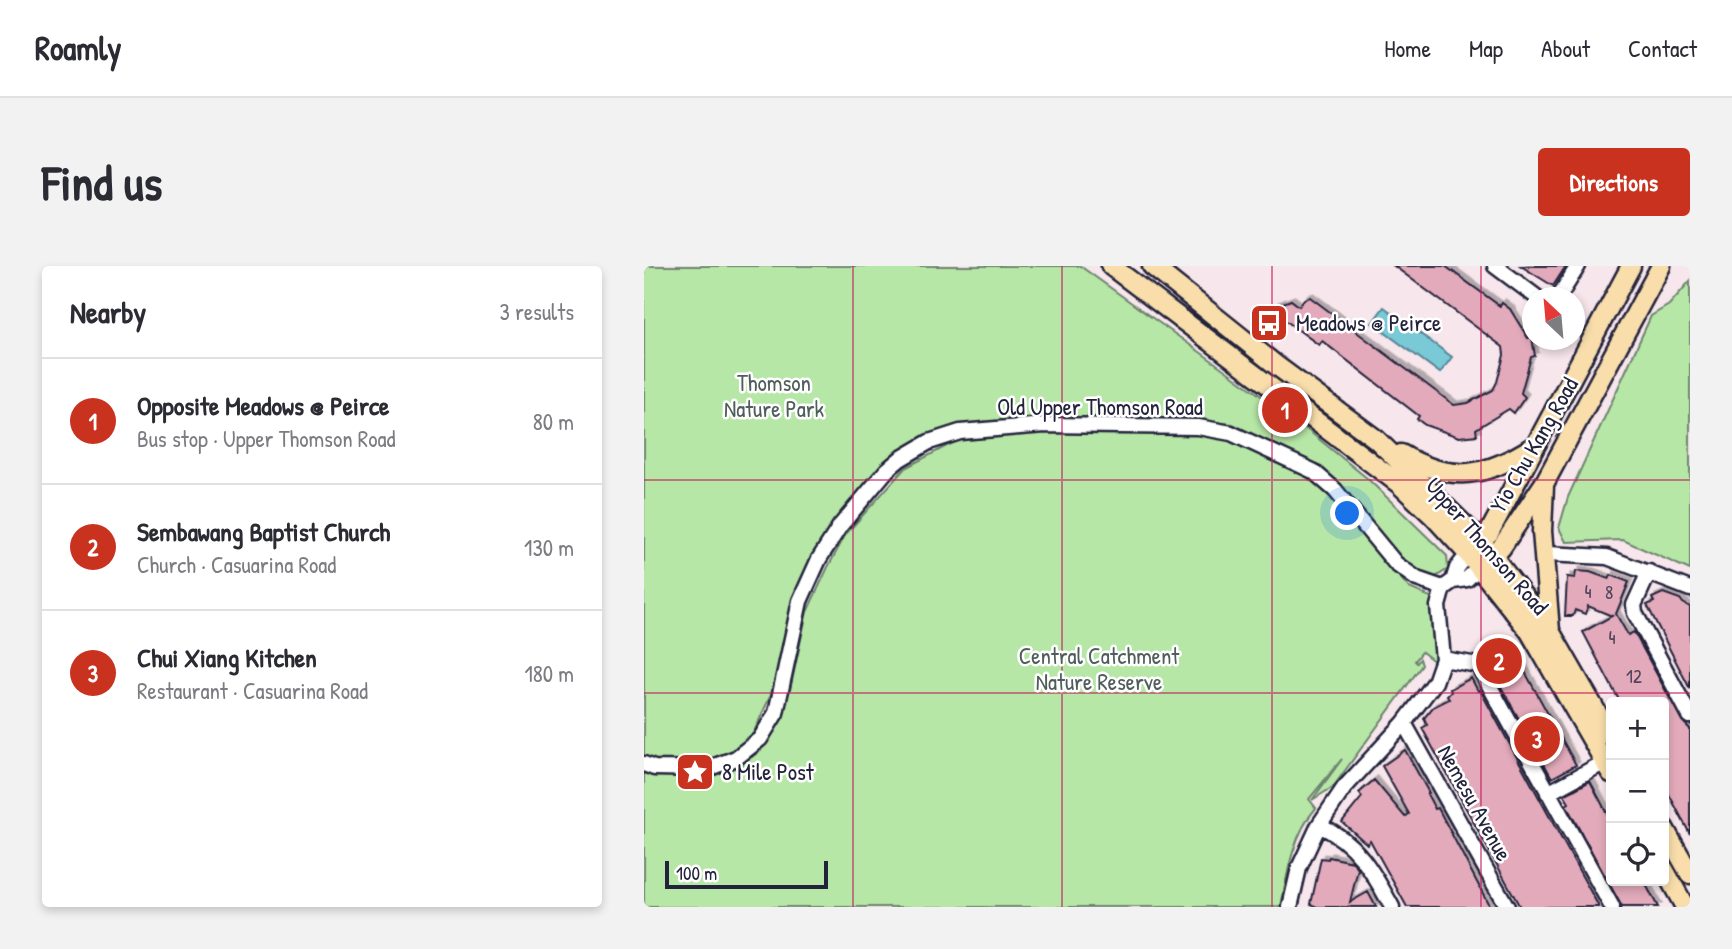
<!DOCTYPE html>
<html lang="en">
<head>
<meta charset="utf-8">
<style>
  :root { --surface:#fff; --page:#f2f2f3; --text:#2b2b33; --muted:#7c7c81; --line:#e1e1e2; --accent:#c8321e }
  body { margin:0; font-family:"Patrick Hand",sans-serif; background:var(--page); color:var(--text) }
  .controls { position:absolute; right:21px; bottom:21px; display:grid; overflow:hidden; border-radius:7px; box-shadow:0 4px 10px #0003 }
  .controls button { width:63px; height:63px; display:grid; place-items:center; padding:0; border:0; border-bottom:2px solid var(--line); background:var(--surface); color:var(--text); font:35px sans-serif }
  .compass { position:absolute; left:878px; top:21px; width:63px; height:63px; border-radius:50%; background:var(--surface); box-shadow:0 4px 10px #0003; rotate:334deg }
  .scale { position:absolute; left:21px; bottom:18px; width:163px; box-sizing:border-box; padding-left:7px; border:4px solid #22223b; border-top:0; font-size:19px; line-height:24px; white-space:nowrap; color:#22223b; -webkit-text-stroke:5px #fff; paint-order:stroke }
  .you { position:absolute; left:704px; top:248px; width:24px; height:24px; margin:-18px; border:5px solid #fff; border-radius:50%; background:#1a73e8; box-shadow:0 0 0 10px #1a73e833 }
  .badge { display:grid; place-items:center; width:46px; height:46px; border-radius:50%; background:var(--accent); color:#fff; font-size:23px; font-weight:700 }
  .pin { position:absolute; translate:-50% -50%; border:4px solid #fff; box-shadow:0 2px 7px #0006 }
  .list { margin:0; padding:0; list-style:none }
  h2 { display:flex; justify-content:space-between; align-items:center; height:91px; margin:0; padding:0 28px; font-size:30px }
  h2 small { font-size:23px; font-weight:400; color:var(--muted) }
  .list li { display:grid; grid-template-columns:46px 1fr auto; gap:21px; align-items:center; box-sizing:border-box; height:126px; padding:0 28px; border-top:2px solid var(--line) }
  .list b { display:block; font-size:26px; white-space:nowrap }
  .list p { margin:0; font-size:23px; white-space:nowrap; color:var(--muted) }
  .list em { font-size:23px; font-style:normal; color:var(--muted) }
  .icon { flex:none; width:38px; height:38px; fill:none; stroke:currentColor; stroke-width:2; stroke-linecap:round; stroke-linejoin:round }
  .map { position:relative; flex:none; width:1046px; height:641px; overflow:hidden; border-radius:7px }
  header { display:flex; align-items:center; gap:42px; box-sizing:border-box; height:98px; padding:0 35px; background:var(--surface); border-bottom:2px solid var(--line) }
  header strong { font-size:33px }
  nav { display:flex; gap:38px; margin-inline-start:auto; font-size:24px }
  .intro { display:flex; align-items:center; justify-content:space-between; box-sizing:border-box; height:168px; padding:0 42px }
  h1 { margin:0; font-size:49px }
  .button { padding:18px 32px; border-radius:7px; background:var(--accent); color:#fff; font-size:24px; font-weight:700 }
  main { display:flex; gap:42px; padding:0 42px }
  aside { flex:1; background:var(--surface); border-radius:7px; box-shadow:0 4px 10px #0003 }
  .map>svg:first-child { display:block }
  .green { fill:#b7e7a6; stroke:#6c8470; stroke-width:2 }
  .water { fill:#7ac9d6; stroke:#578698; stroke-width:2 }
  .building { fill:#e3aabb; stroke:#22223b; stroke-width:2; filter:url(#shadow) }
  .lines { fill:none; stroke-linecap:round; stroke-linejoin:round }
  .minor-casing { stroke:#22223b; stroke-width:19 }
  .major-casing { stroke:#22223b; stroke-width:23 }
  .minor { stroke:#fff; stroke-width:14 }
  .major { stroke:#f9deab; stroke-width:18 }
  .grid { fill:none; stroke:#c2185b; stroke-width:2; stroke-opacity:0.55 }
  .labels { text-anchor:middle; stroke-width:5; stroke-linejoin:round; paint-order:stroke }
  .number-label { font-size:19px; fill:#52445b }
  .poi-label { font-size:23px; fill:#22223b; stroke:#fff; text-anchor:start }
  .park-label { font-size:23px; fill:#4f5d5b; stroke:#fff }
  .street-label { font-size:23px; fill:#22223b; stroke:#fff }
</style>
</head>
<body>
<header>
<strong>Roamly</strong>
<nav><a>Home</a><a>Map</a><a>About</a><a>Contact</a></nav>
</header>
<div class="intro"><h1>Find us</h1><a class="button">Directions</a></div>
<main>
<aside>
<h2>Nearby<small>3 results</small></h2>
<ul class="list">
<li><span class="badge">1</span><div><b>Opposite Meadows @ Peirce</b><p>Bus stop · Upper Thomson Road</p></div><em>80 m</em></li>
<li><span class="badge">2</span><div><b>Sembawang Baptist Church</b><p>Church · Casuarina Road</p></div><em>130 m</em></li>
<li><span class="badge">3</span><div><b>Chui Xiang Kitchen</b><p>Restaurant · Casuarina Road</p></div><em>180 m</em></li>
</ul>
</aside>
<div class="map">
<svg width="1046" height="641" viewBox="0 0 1046 641">
  <defs>
    <filter id="shadow"><feDropShadow dx="3.5" dy="-3.5" stdDeviation="0" flood-color="#0004"/></filter>
  </defs>
  <rect width="100%" height="100%" fill="#f7e6eb"/>
  <filter id="ink" filterUnits="userSpaceOnUse"><feTurbulence type="fractalNoise" baseFrequency=".0143" numOctaves="2"/><feDisplacementMap in="SourceGraphic" scale="14" xChannelSelector="R" yChannelSelector="G"/><feConvolveMatrix kernelMatrix="1 2 1 2 8 2 1 2 1" color-interpolation-filters="sRGB"/></filter>
  <g filter="url(#ink)">
    <path class="green" d="M 0,0 L 436,0 L 655,157 L 724,213 L 803,290 L 804,303 L 790,312 L 775,313 L 674,201 L 589,158 L 503,151 L 401,153 L 312,159 L 250,189 L 187,259 L 149,338 L 134,413 L 104,479 L 62,497 L 10,496 L 0,492 Z
      M 1046,15 L 1046,304 L 979,274 L 922,276 L 915,262 L 924,231 L 1007,50 L 1025,39 Z
      M 407,165 L 579,167 L 665,212 L 690,234 L 765,322 L 791,333 L 795,399 L 778,386 L 771,395 L 773,397 L 776,393 L 778,399 L 689,521 L 668,534 L 698,493 L 665,533 L 672,542 C 649,568 643,608 637,641 L 0,641 L 0,504 L 64,509 L 81,505 L 108,491 L 117,484 L 132,458 L 146,424 L 163,346 L 184,301 L 202,268 L 261,202 L 316,173 L 359,167 Z"/>
    <path class="water" d="M 740,41 L 808,91 L 796,107 L 728,57 Z"/>
    <path class="building" d="M 750,0 L 801,0 L 856,40 L 858,37 L 866,43 L 884,72 L 888,71 L 891,90 L 887,91 L 877,127 L 881,131 L 870,147 L 865,143 L 832,163 L 833,169 L 815,171 L 781,159 L 773,153 L 775,150 L 678,75 L 675,79 L 634,49 L 631,40 L 647,34 L 655,40 L 660,33 L 666,31 L 810,139 L 824,137 L 849,124 L 853,116 L 860,89 L 859,81 Z
      M 877,0 L 922,0 L 909,20 Z
      M 932,305 L 946,306 L 965,313 L 967,309 L 985,316 L 972,348 L 984,369 L 990,366 L 1038,455 L 1046,463 L 1046,568 L 1020,519 L 1020,436 L 976,436 L 939,366 L 968,350 L 944,340 L 941,348 L 931,344 L 929,350 L 921,350 L 923,311 L 931,312 Z
      M 1019,327 L 1036,333 L 1039,337 L 1046,341 L 1046,423 L 1003,339 L 1010,336 L 1008,332 Z
      M 863,383 L 870,395 L 874,393 L 932,499 L 908,512 L 842,394 Z
      M 827,412 L 834,425 L 836,424 L 955,641 L 876,641 L 778,462 L 783,459 L 780,452 L 789,441 L 805,433 L 803,430 L 807,426 L 806,423 Z
      M 761,484 L 785,527 L 783,528 L 791,543 L 794,542 L 846,641 L 763,641 L 726,574 L 723,578 L 698,556 L 718,531 L 715,527 L 730,514 L 761,551 L 765,548 L 738,500 Z
      M 946,515 L 967,555 L 967,615 L 1000,615 L 1014,641 L 978,641 L 922,539 L 925,537 L 920,529 Z
      M 685,591 L 709,596 L 714,603 L 706,636 L 724,626 L 732,641 L 674,641 L 667,638 L 677,592 L 684,593 Z"/>
    <g class="lines">
      <defs>
        <path id="minor" d="M 851,0 L 894,32
          M 914,32 L 934,0
          M 902,288 L 963,291 L 1046,323
          M 1005,306 L 990,339 L 991,347 L 1046,450
          M 809,315 L 813,302 L 824,288
          M 799,393 L 834,399 L 968,641
          M 760,457 L 863,641
          M 0,498 L 10,502 L 63,503 L 92,492 L 116,473 L 132,447 L 156,335 L 175,293 L 196,260 L 243,204 L 256,193 L 285,176 L 316,166 L 401,159 L 554,161 L 587,167 L 669,205 L 691,224 L 752,298 L 773,313 L 799,322
          M 904,527 L 961,496
          M 675,559 C 713,576 729,606 748,641
          M 646,641 L 655,602 L 675,559 L 700,522 L 760,457 L 791,416 L 799,393 L 794,340 L 799,322 L 809,315 L 823,313 L 835,301"/>
        <path id="major" d="M 467,0 L 754,217 L 789,250 L 824,288 L 886,366 L 967,507
          M 508,0 L 633,100 L 732,173 L 837,275 L 906,365 L 967,471
          M 757,188 C 808,218 842,211 890,180
          M 900,219 L 898,265 L 906,365
          M 829,283 L 845,267 L 987,0
          M 841,297 L 857,282 L 901,216 L 1017,0
          M 1020,562 L 1046,608
          M 1020,603 L 1041,641"/>
      </defs>
      <use href="#minor" class="minor-casing"/>
      <use href="#major" class="major-casing"/>
      <use href="#minor" class="minor"/>
      <use href="#major" class="major"/>
    </g>
  </g>
  <path class="grid" d="M 209,0 L 209,641M 418,0 L 418,641M 628,0 L 628,641M 837,0 L 837,641M 0,214 L 1046,214M 0,427 L 1046,427"/>
  <defs>
    <symbol id="bus-square" viewBox="-11 -11 22 22"><rect x="-9" y="-9" width="18" height="18" rx="4" fill="#c8321e" stroke="#fff"/><path d="M-5-6H5V4H4V6H2V4H-2V6H-4V4H-5ZM-3.5-4V0h7V-4ZM-3.5 1.2v1.5H-2V1.2ZM2 1.2v1.5H3.5V1.2Z" fill="#fff"/></symbol>
    <symbol id="sight-square" viewBox="-11 -11 22 22"><rect x="-9" y="-9" width="18" height="18" rx="4" fill="#c8321e" stroke="#fff"/><path d="M0-6L1.8-2.2L6-1.7L2.9 1.2L3.7 5.4L0 3.3L-3.7 5.4L-2.9 1.2L-6-1.7L-1.8-2.2Z" fill="#fff"/></symbol>
  </defs>
  <g fill-rule="evenodd">
    <use href="#bus-square" x="603" y="35" width="44" height="44"/>
    <use href="#sight-square" x="29" y="484" width="44" height="44"/>
  </g>
  <g class="labels">
    <g class="number-label">
      <text x="944" y="332">4</text>
      <text x="965" y="333">8</text>
      <text x="968" y="378">4</text>
      <text x="990" y="417">12</text>
    </g>
    <g class="poi-label">
      <text x="652" y="65">Meadows @ Peirce</text>
      <text x="78" y="514">8 Mile Post</text>
    </g>
    <g class="park-label">
      <text x="130" y="125">Thomson<tspan x="130" dy="26">Nature Park</tspan></text>
      <text x="455" y="398">Central Catchment<tspan x="455" dy="26">Nature Reserve</tspan></text>
    </g>
    <g class="street-label">
      <text x="456" y="149">Old Upper Thomson Road</text>
      <text transform="translate(890 179) rotate(-60)" y="8">Yio Chu Kang Road</text>
      <text transform="translate(843 280) rotate(49)" y="8">Upper Thomson Road</text>
      <text transform="translate(831 537) rotate(61)" y="8">Nemesu Avenue</text>
    </g>
  </g>
</svg>
<div class="controls">
<button>+</button>
<button>−</button>
<button><svg class="icon" aria-label="locate" viewBox="0 0 24 24"><circle cx="12" cy="12" r="6"/><path d="M12 2v4M12 18v4M2 12h4M18 12h4"/></svg></button>
</div>
<svg class="compass" viewBox="-18 -18 36 36"><path d="M0-13l5 13h-10z" fill="#e53935"/><path d="M0 13l5-13h-10z" fill="#7c7c81"/></svg>
<div class="scale">100 m</div>
<div class="you"></div>
<div class="pin badge" style="left:641px;top:144px">1</div>
<div class="pin badge" style="left:855px;top:395px">2</div>
<div class="pin badge" style="left:893px;top:473px">3</div>
</div>
</main>
</body>
</html>
